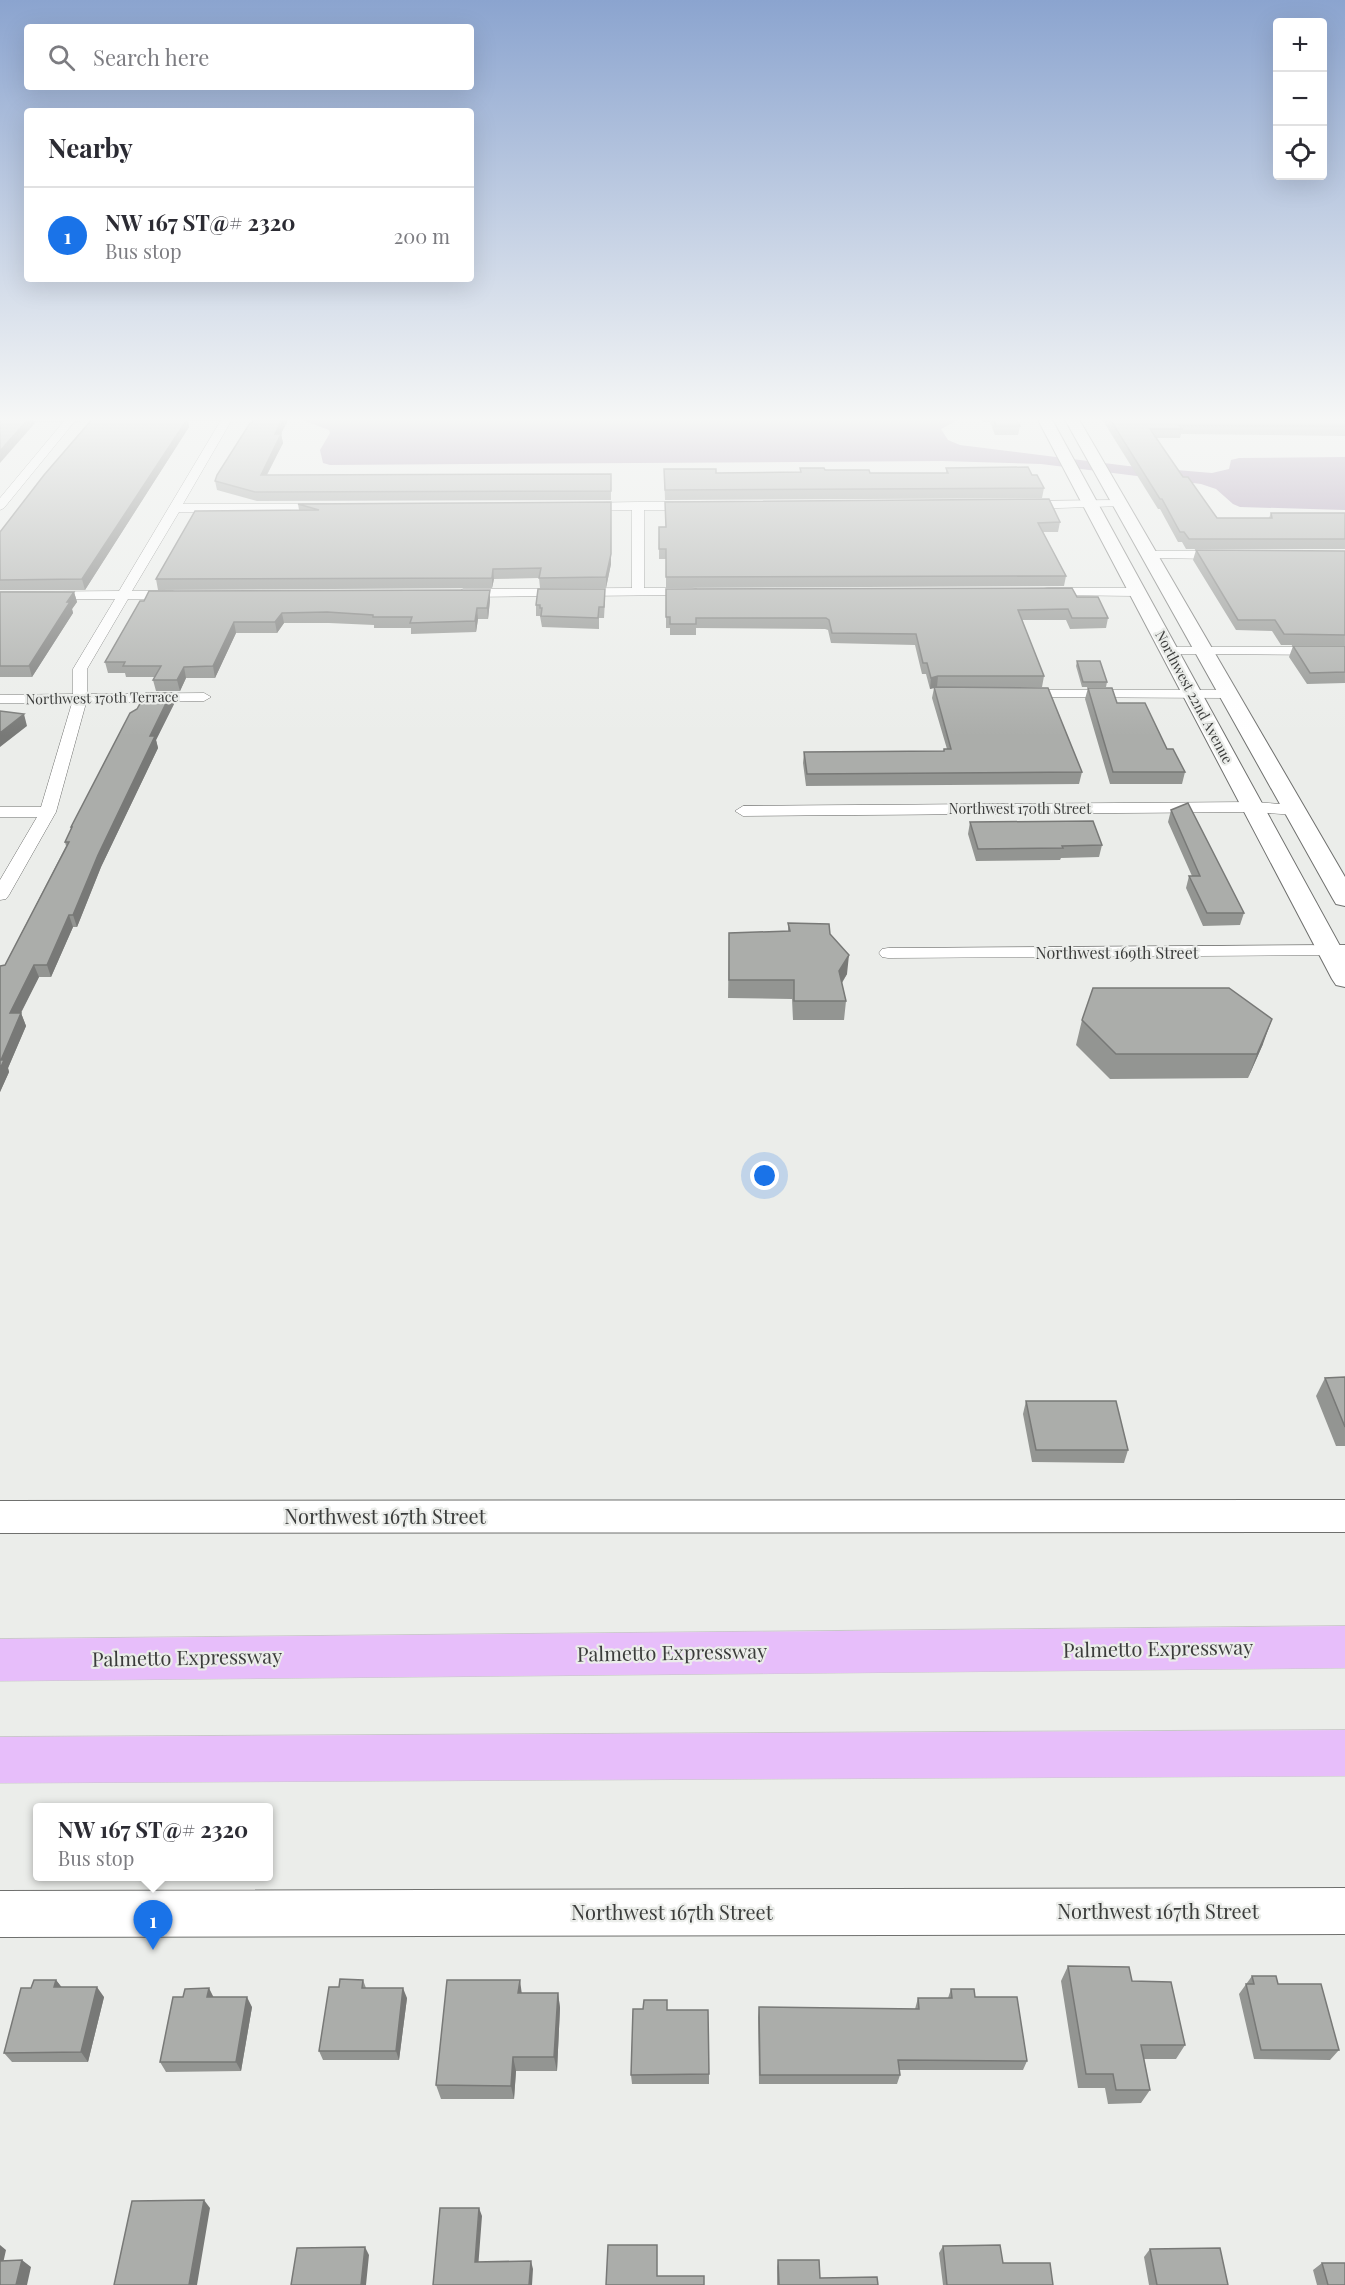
<!DOCTYPE html>
<html lang="en">
<head>
<meta charset="utf-8">
<style>
  :root { --surface:#fff; --page:#f2f2f3; --text:#2b2b33; --muted:#7c7c81; --line:#e1e1e2; --accent:#1a73e8 }
  body { margin:0; font-family:"Playfair Display",serif; background:var(--page); color:var(--text) }
  .controls { position:absolute; right:18px; top:18px; display:grid; overflow:hidden; border-radius:6px; box-shadow:0 6px 24px #0002 }
  .controls button { width:54px; height:54px; display:grid; place-items:center; padding:0; border:0; border-bottom:2px solid var(--line); background:var(--surface); color:var(--text); font:30px sans-serif }
  .you { position:absolute; left:765px; top:1176px; width:21px; height:21px; margin:-15px; border:4px solid #fff; border-radius:50%; background:#1a73e8; box-shadow:0 0 0 9px #1a73e833 }
  .badge { display:grid; place-items:center; width:39px; height:39px; border-radius:50%; background:var(--accent); color:#fff; font-size:20px; font-weight:700 }
  .pin { position:absolute; translate:-50% -50px; filter:drop-shadow(0 2px 3px #0008) }
  .pin::after { content:''; position:absolute; top:32px; width:21px; height:18px; background:inherit; clip-path:polygon(0 0,100% 0,50% 100%) }
  .popup { position:absolute; left:33px; top:1803px; width:240px; height:78px; box-sizing:border-box; display:grid; place-content:center; border-radius:6px; background:var(--surface); filter:drop-shadow(0 2px 4px #0005); font-size:20px; white-space:nowrap; color:var(--muted) }
  .popup b { font-size:22px; color:var(--text) }
  .popup::after { content:''; position:absolute; left:50%; top:100%; margin-left:-12px; border:12px solid transparent; border-top-color:var(--surface) }
  .list { margin:0; padding:0; list-style:none }
  h2 { display:flex; justify-content:space-between; align-items:center; height:78px; margin:0; padding:0 24px; font-size:26px }
  h2 small { font-size:20px; font-weight:400; color:var(--muted) }
  .list li { display:grid; grid-template-columns:39px 1fr auto; gap:18px; align-items:center; box-sizing:border-box; height:96px; padding:0 24px; border-top:2px solid var(--line) }
  .list b { display:block; font-size:22px; white-space:nowrap }
  .list p { margin:0; font-size:20px; white-space:nowrap; color:var(--muted) }
  .list em { font-size:20px; font-style:normal; color:var(--muted) }
  .icon { flex:none; width:33px; height:33px; fill:none; stroke:currentColor; stroke-width:2; stroke-linecap:round; stroke-linejoin:round }
  .map { position:relative; flex:none; width:1345px; height:2285px; overflow:hidden }
  .search { position:absolute; background:var(--surface); box-shadow:0 6px 24px #0002; left:24px; top:24px; width:450px; height:66px; display:flex; align-items:center; gap:15px; box-sizing:border-box; padding:0 21px; border-radius:6px; color:var(--muted); font-size:22px }
  .panel { position:absolute; background:var(--surface); box-shadow:0 6px 24px #0002; left:24px; top:108px; width:450px; height:174px; border-radius:6px }
  .map>svg:first-child { display:block }
  .water { fill:#a18daa }
  .lines { fill:none; stroke-linecap:round; stroke-linejoin:round }
  .street-casing { stroke:#6f706e; stroke-width:1 }
  .secondary-casing { stroke:#6f706e; stroke-width:2 }
  .highway-casing { stroke:#c8c8c8; stroke-width:1 }
  .street { fill:#fff; fill-rule:evenodd }
  .secondary { fill:#fff; fill-rule:evenodd }
  .highway { fill:#e7befa; fill-rule:evenodd }
  .wall { fill:#939592 }
  .shaded-wall { fill:#787977 }
  .building { fill:#abadaa; stroke:#787977; stroke-width:1.5 }
  .labels { text-anchor:middle; stroke-width:4.5; stroke-linejoin:round; paint-order:stroke }
  .far-street-label { font-size:14px; fill:#3b3c3b; stroke:#ebedea }
  .street-label { font-size:16px; fill:#3b3c3b; stroke:#ebedea }
  .near-street-label { font-size:20px; fill:#3b3c3b; stroke:#ebedea }
</style>
</head>
<body>
<div class="map">
<svg width="1345" height="2285" viewBox="0 0 1345 2285">
  <rect width="100%" height="100%" fill="#ebedea"/>
  <path class="water" d="M 292,416 L 965,416 L 941,429 L 948,440 L 960,445 L 1128,466 L 1212,473 L 1229,469 L 1231,460 L 1239,458 L 1345,457 L 1345,510 L 1240,507 L 1233,504 L 1216,489 L 1201,484 L 1041,464 L 942,461 L 330,465 L 323,463 L 320,450 L 330,433 L 329,430 Z"/>
  <g class="lines">
    <defs>
      <path id="street" d="M 0,416 L 124,416 L 125,417 L 120,420 L 75,421 L 4,508 L 0,510 L 0,498 L 64,421 L 0,421 Z
        M 147,416 L 234,416 L 183,504 L 327,504 L 333,508 L 327,512 L 179,512 L 132,591 L 173,591 L 180,595 L 173,599 L 128,599 L 87,669 L 87,694 L 204,693 L 211,697 L 204,701 L 86,703 L 56,812 L 9,895 L 6,899 L 0,900 L 0,880 L 37,817 L 0,817 L 0,807 L 41,807 L 72,703 L 0,703 L 0,695 L 73,694 L 73,669 L 115,599 L 0,600 L 0,592 L 119,591 L 221,420 L 151,420 L 147,419 Z
        M 1120,500 L 1124,502 L 1124,506 L 1025,509 L 1019,505 L 1025,501 Z
        M 638,502 L 693,502 L 699,506 L 693,510 L 644,510 L 644,588 L 692,588 L 697,589 L 698,592 L 697,595 L 463,597 L 457,593 L 463,589 L 632,588 L 632,510 L 584,511 L 578,507 L 584,503 Z
        M 1148,551 L 1221,551 L 1227,555 L 1221,559 L 1144,558 L 1142,555 L 1144,552 Z
        M 1048,588 L 1137,588 L 1143,592 L 1137,596 L 1043,595 L 1042,592 L 1043,589 Z
        M 1169,647 L 1345,647 L 1345,655 L 1164,654 L 1162,651 Z
        M 1022,690 L 1229,690 L 1236,694 L 1229,698 L 1017,697 L 1015,694 Z
        M 1253,802 L 1296,805 L 1304,810 L 1296,815 L 1253,812 L 743,816 L 735,811 L 743,806 Z
        M 1345,945 L 1345,955 L 888,958 L 882,957 L 879,953 L 882,949 L 888,948 Z"/>
      <path id="secondary" d="M 1036,416 L 1050,416 L 1345,955 L 1345,987 L 1336,985 L 1332,979 Z
        M 1063,416 L 1077,416 L 1345,877 L 1345,906 L 1336,904 L 1333,899 Z
        M 1345,1500 L 1345,1532 L 0,1533 L 0,1501 Z
        M 1345,1888 L 1345,1934 L 0,1937 L 0,1891 Z"/>
      <path id="highway" d="M 1345,1626 L 1345,1668 L 0,1681 L 0,1639 Z
        M 1345,1730 L 1345,1776 L 0,1783 L 0,1737 Z"/>
    </defs>
    <use href="#street" class="street-casing"/>
    <use href="#secondary" class="secondary-casing"/>
    <use href="#highway" class="highway-casing"/>
    <use href="#street" class="street"/>
    <use href="#secondary" class="secondary"/>
    <use href="#highway" class="highway"/>
  </g>
  <path class="wall" d="M 179,416 L 179,418 L 188,418 L 189,427 L 85,590 L 0,590 L 0,532 Z
    M 256,416 L 290,416 L 281,434 L 283,443 L 267,475 L 611,474 L 611,500 L 257,501 L 217,490 L 215,481 Z
    M 979,416 L 1015,416 L 1020,426 L 1018,435 L 995,435 L 990,422 L 982,422 Z
    M 1100,416 L 1345,416 L 1345,436 L 1181,434 L 1180,438 L 1156,438 L 1183,477 L 1217,518 L 1269,518 L 1271,513 L 1345,513 L 1345,549 L 1186,549 L 1182,542 L 1178,542 L 1160,509 L 1158,509 Z
    M 800,468 L 870,473 L 946,473 L 946,468 L 1032,475 L 1044,488 L 1042,498 L 665,500 L 664,469 L 716,473 L 800,472 Z
    M 298,504 L 611,564 L 606,588 L 540,588 L 539,578 L 494,579 L 492,588 L 158,590 L 156,579 L 299,510 Z
    M 1060,522 L 1058,532 L 1043,532 L 1066,576 L 1064,586 L 666,588 L 666,559 L 659,559 L 659,527 Z
    M 1196,550 L 1345,551 L 1345,645 L 1281,645 L 1272,631 L 1236,630 L 1193,560 Z
    M 666,589 L 1077,597 L 1108,618 L 1106,628 L 1070,629 L 1066,620 L 1022,620 L 1044,676 L 1042,687 L 937,687 L 1082,772 L 1079,784 L 806,786 L 803,763 L 804,752 L 944,751 L 944,749 L 947,749 L 932,698 L 934,688 L 930,689 L 926,674 L 922,674 L 915,645 L 831,643 L 828,630 L 825,629 L 696,628 L 696,635 L 670,635 L 670,628 L 666,628 Z
    M 490,590 L 490,600 L 488,619 L 478,619 L 476,632 L 411,634 L 411,628 L 374,628 L 374,625 L 329,623 L 284,623 L 277,633 L 236,633 L 215,678 L 186,678 L 180,691 L 156,691 L 153,680 L 155,677 L 126,677 L 125,673 L 108,673 L 105,662 L 140,601 Z
    M 0,592 L 74,592 L 77,602 L 72,609 L 73,613 L 32,677 L 0,677 Z
    M 605,600 L 604,618 L 599,618 L 599,629 L 542,627 L 540,616 L 536,616 L 536,605 Z
    M 1293,646 L 1345,646 L 1345,683 L 1307,684 L 1289,657 Z
    M 1077,661 L 1107,682 L 1106,687 L 1082,687 L 1076,666 Z
    M 1088,688 L 1117,703 L 1167,749 L 1185,772 L 1182,784 L 1110,784 L 1085,699 Z
    M 171,693 L 174,704 L 156,740 L 158,748 L 101,867 L 77,927 L 73,927 L 51,977 L 39,977 L 21,1013 L 26,1026 L 8,1068 L 9,1072 L 0,1092 L 0,966 L 5,965 L 66,846 L 65,842 L 71,830 L 71,827 Z
    M 1171,810 L 1244,913 L 1240,925 L 1203,926 L 1186,888 L 1189,876 L 1192,876 L 1168,822 Z
    M 970,822 L 1102,845 L 1099,857 L 1061,858 L 1060,860 L 976,861 L 968,834 Z
    M 788,923 L 830,934 L 847,974 L 842,983 L 846,1001 L 844,1020 L 793,1020 L 792,999 L 728,998 L 729,933 L 788,932 Z
    M 1082,1020 L 1263,1044 L 1248,1078 L 1110,1079 L 1076,1045 Z
    M 1345,1377 L 1345,1446 L 1336,1446 L 1316,1396 L 1325,1378 Z
    M 1026,1401 L 1128,1450 L 1124,1463 L 1032,1462 L 1023,1414 Z
    M 1068,1966 L 1132,1981 L 1185,2045 L 1176,2059 L 1144,2059 L 1150,2090 L 1141,2103 L 1108,2104 L 1105,2088 L 1078,2088 L 1061,1981 Z
    M 1252,1976 L 1278,1984 L 1339,2050 L 1330,2060 L 1254,2059 L 1239,1994 Z
    M 56,1980 L 61,1987 L 104,1997 L 88,2062 L 12,2062 L 4,2053 L 31,1988 Z
    M 363,1980 L 366,1988 L 407,1998 L 399,2060 L 323,2060 L 319,2051 L 339,1987 Z
    M 951,1989 L 975,1997 L 1027,2061 L 1023,2070 L 899,2070 L 900,2075 L 897,2084 L 759,2084 L 758,2017 L 759,2007 L 915,2009 L 918,1998 L 948,1998 Z
    M 522,1993 L 558,1993 L 560,2008 L 557,2071 L 516,2071 L 514,2099 L 441,2099 L 436,2085 Z
    M 214,1997 L 252,2007 L 241,2071 L 166,2072 L 160,2062 Z
    M 667,2010 L 709,2074 L 709,2084 L 632,2084 L 631,2075 Z
    M 943,2246 L 1003,2263 L 1053,2285 L 943,2285 L 939,2253 Z
    M 1150,2249 L 1228,2285 L 1149,2285 L 1144,2257 Z
    M 778,2260 L 820,2278 L 878,2285 L 777,2285 L 777,2267 Z
    M 1322,2263 L 1345,2285 L 1317,2285 L 1313,2270 Z"/>
  <path class="shaded-wall" d="M 31,416 L 33,416 L 35,423 L 0,463 L 0,451 Z
    M 284,416 L 290,416 L 277,441 L 275,434 Z
    M 188,418 L 189,427 L 85,590 L 82,579 Z
    M 281,434 L 283,443 L 262,484 L 261,475 Z
    M 611,502 L 611,564 L 606,588 L 606,577 Z
    M 493,569 L 494,579 L 492,588 L 492,578 Z
    M 490,590 L 490,600 L 488,619 L 487,608 Z
    M 74,592 L 77,602 L 72,609 L 73,613 L 32,677 L 29,666 Z
    M 477,608 L 478,619 L 476,632 L 475,621 Z
    M 282,613 L 284,623 L 277,633 L 275,622 Z
    M 234,622 L 236,633 L 215,678 L 213,666 Z
    M 184,667 L 186,678 L 180,691 L 177,680 Z
    M 938,676 L 937,687 L 930,689 L 931,678 Z
    M 171,693 L 174,704 L 156,740 L 158,748 L 101,867 L 77,927 L 73,915 L 98,855 L 150,736 Z
    M 24,714 L 27,726 L 0,747 L 0,733 Z
    M 69,915 L 73,927 L 51,977 L 47,965 Z
    M 849,955 L 847,974 L 837,990 L 839,971 Z
    M 34,965 L 39,977 L 14,1026 L 10,1013 Z
    M 21,1013 L 26,1026 L 8,1068 L 9,1072 L 0,1092 L 0,1069 L 1,1060 Z
    M 1272,1019 L 1263,1044 L 1248,1078 L 1257,1054 Z
    M 56,1980 L 64,1990 L 54,1987 Z
    M 520,1980 L 522,1995 L 518,1993 Z
    M 97,1987 L 104,1997 L 88,2062 L 81,2052 Z
    M 209,1988 L 214,1998 L 207,1997 Z
    M 403,1988 L 407,1998 L 399,2060 L 396,2051 Z
    M 558,1993 L 560,2008 L 557,2071 L 554,2057 Z
    M 247,1997 L 252,2007 L 241,2071 L 236,2062 Z
    M 513,2057 L 516,2071 L 514,2099 L 511,2086 Z
    M 204,2200 L 210,2208 L 197,2285 L 189,2285 Z
    M 479,2208 L 482,2216 L 478,2269 L 475,2262 Z
    M 0,2245 L 6,2250 L 2,2268 L 0,2267 Z
    M 365,2247 L 369,2255 L 366,2285 L 361,2285 Z
    M 22,2260 L 31,2267 L 27,2285 L 16,2285 Z
    M 531,2261 L 533,2269 L 532,2285 L 529,2285 Z"/>
  <path class="building" d="M 0,416 L 31,416 L 0,451 Z
    M 95,416 L 176,416 L 175,418 L 188,418 L 82,579 L 0,580 L 0,532 L 44,475 Z
    M 256,416 L 284,416 L 275,434 L 281,434 L 261,475 L 611,474 L 611,491 L 255,492 L 215,481 L 217,475 L 250,423 L 252,423 Z
    M 992,416 L 1015,416 L 1020,426 L 996,426 Z
    M 1108,416 L 1345,416 L 1345,426 L 1179,425 L 1182,429 L 1150,429 L 1183,477 L 1188,477 L 1217,518 L 1272,518 L 1271,513 L 1345,513 L 1345,539 L 1189,539 L 1184,532 L 1180,532 L 1162,499 L 1160,499 Z
    M 1028,467 L 1032,475 L 1037,475 L 1044,488 L 665,490 L 664,469 L 716,469 L 716,473 L 801,472 L 800,468 L 824,468 L 825,470 L 869,470 L 870,473 L 948,473 L 946,468 Z
    M 1049,499 L 1060,522 L 1038,523 L 1066,576 L 666,577 L 666,549 L 659,549 L 659,527 L 666,527 L 665,502 Z
    M 611,502 L 611,554 L 606,577 L 539,578 L 541,568 L 493,569 L 492,578 L 156,579 L 195,511 L 319,510 L 298,504 Z
    M 1196,550 L 1345,551 L 1345,635 L 1284,634 L 1275,620 L 1238,620 Z
    M 1072,588 L 1077,597 L 1098,597 L 1108,618 L 1072,618 L 1068,609 L 1018,610 L 1044,676 L 938,676 L 931,678 L 927,663 L 923,663 L 916,634 L 832,633 L 829,620 L 826,618 L 696,618 L 696,624 L 670,624 L 670,617 L 666,617 L 666,589 Z
    M 538,589 L 605,589 L 604,607 L 599,607 L 598,618 L 541,616 L 542,608 L 540,608 L 540,605 L 536,605 Z
    M 490,590 L 487,608 L 477,608 L 475,621 L 410,623 L 412,617 L 373,617 L 373,615 L 327,612 L 282,613 L 275,622 L 234,622 L 213,666 L 184,667 L 177,680 L 153,680 L 161,666 L 123,666 L 125,662 L 105,662 L 140,601 L 144,601 L 149,591 Z
    M 0,592 L 74,592 L 67,602 L 70,602 L 29,666 L 0,666 Z
    M 1293,646 L 1345,646 L 1345,672 L 1310,673 Z
    M 1077,661 L 1100,661 L 1107,682 L 1083,682 Z
    M 934,687 L 1048,688 L 1082,772 L 807,774 L 804,752 L 944,751 L 944,749 L 951,749 Z
    M 1088,688 L 1112,688 L 1117,703 L 1145,703 L 1167,749 L 1173,749 L 1185,772 L 1113,772 Z
    M 146,693 L 171,693 L 150,736 L 155,736 L 98,855 L 73,915 L 69,915 L 47,965 L 34,965 L 10,1013 L 21,1013 L 1,1060 L 4,1060 L 0,1069 L 0,966 L 5,965 L 69,842 L 65,842 L 72,827 L 71,827 L 130,713 L 137,709 Z
    M 0,711 L 24,714 L 0,733 Z
    M 1188,803 L 1244,913 L 1207,913 L 1189,876 L 1200,876 L 1171,810 Z
    M 1093,821 L 1102,845 L 1062,846 L 1063,848 L 978,849 L 970,822 Z
    M 788,923 L 829,924 L 830,934 L 849,955 L 839,971 L 846,1001 L 794,1001 L 794,980 L 729,980 L 729,933 L 790,931 Z
    M 1093,988 L 1229,988 L 1272,1019 L 1257,1054 L 1116,1054 L 1082,1020 Z
    M 1345,1377 L 1345,1427 L 1325,1378 Z
    M 1026,1401 L 1116,1401 L 1128,1450 L 1036,1450 Z
    M 1068,1966 L 1129,1967 L 1132,1981 L 1171,1982 L 1185,2045 L 1141,2045 L 1150,2090 L 1116,2090 L 1113,2074 L 1086,2074 Z
    M 1252,1976 L 1276,1976 L 1278,1984 L 1321,1984 L 1339,2050 L 1261,2050 L 1246,1984 L 1254,1984 Z
    M 340,1979 L 363,1980 L 362,1988 L 403,1988 L 396,2051 L 319,2051 L 329,1987 L 339,1987 Z
    M 34,1980 L 56,1980 L 54,1987 L 97,1987 L 81,2052 L 4,2053 L 21,1988 L 31,1988 Z
    M 447,1980 L 520,1980 L 518,1993 L 558,1993 L 554,2057 L 513,2057 L 511,2086 L 436,2085 Z
    M 209,1988 L 207,1997 L 247,1997 L 236,2062 L 160,2062 L 173,1997 L 183,1997 L 185,1989 Z
    M 951,1989 L 974,1989 L 975,1997 L 1017,1997 L 1027,2061 L 898,2060 L 900,2075 L 760,2075 L 759,2007 L 919,2009 L 918,1998 L 952,1998 Z
    M 644,2000 L 667,2000 L 667,2010 L 708,2010 L 709,2074 L 631,2075 L 633,2009 L 643,2009 Z
    M 204,2200 L 189,2285 L 114,2285 L 132,2201 Z
    M 440,2208 L 479,2208 L 475,2262 L 531,2261 L 529,2285 L 433,2285 Z
    M 608,2245 L 657,2245 L 657,2276 L 704,2276 L 704,2285 L 606,2285 Z
    M 1000,2245 L 1003,2263 L 1050,2263 L 1053,2285 L 947,2285 L 943,2246 Z
    M 365,2247 L 361,2285 L 291,2285 L 297,2248 Z
    M 1220,2248 L 1228,2285 L 1157,2285 L 1150,2249 Z
    M 22,2260 L 16,2285 L 0,2285 L 0,2261 Z
    M 778,2260 L 819,2260 L 820,2278 L 877,2277 L 878,2285 L 779,2285 Z
    M 1322,2263 L 1345,2263 L 1345,2285 L 1328,2285 Z"/>
  <linearGradient id="sky" x2="0" y2="1"><stop stop-color="#8ba4cf"/><stop offset="0.57" stop-color="#f6f7f6"/><stop offset="1" stop-color="#f6f7f6" stop-opacity="0"/></linearGradient>
  <rect width="1345" height="736" fill="url(#sky)"/>
  <g class="labels">
    <g class="far-street-label">
      <text transform="translate(1194 697) rotate(62)" y="5">Northwest 22nd Avenue</text>
      <text transform="translate(102 698) rotate(-1)" y="5">Northwest 170th Terrace</text>
      <text x="1020" y="814">Northwest 170th Street</text>
    </g>
    <g class="street-label">
      <text x="1117" y="959">Northwest 169th Street</text>
    </g>
    <g class="near-street-label">
      <text x="385" y="1524">Northwest 167th Street</text>
      <text transform="translate(1158 1649) rotate(-1)" y="7">Palmetto Expressway</text>
      <text transform="translate(672 1653) rotate(-1)" y="7">Palmetto Expressway</text>
      <text transform="translate(187 1658) rotate(-1)" y="7">Palmetto Expressway</text>
      <text x="1158" y="1919">Northwest 167th Street</text>
      <text x="672" y="1920">Northwest 167th Street</text>
    </g>
  </g>
</svg>
<div class="controls">
<button>+</button>
<button>−</button>
<button><svg class="icon" aria-label="locate" viewBox="0 0 24 24"><circle cx="12" cy="12" r="6"/><path d="M12 2v4M12 18v4M2 12h4M18 12h4"/></svg></button>
</div>
<div class="you"></div>
<div class="pin badge" style="left:153px;top:1950px">1</div>
<div class="popup"><b>NW 167 ST@# 2320</b>Bus stop</div>
<div class="search"><svg class="icon" aria-label="search" viewBox="0 0 24 24"><circle cx="10" cy="10" r="6"/><path d="M15 15l6 6"/></svg>Search here</div>
<section class="panel">
<h2>Nearby<small></small></h2>
<ul class="list">
<li><span class="badge">1</span><div><b>NW 167 ST@# 2320</b><p>Bus stop</p></div><em>200 m</em></li>
</ul>
</section>
</div>
</body>
</html>
